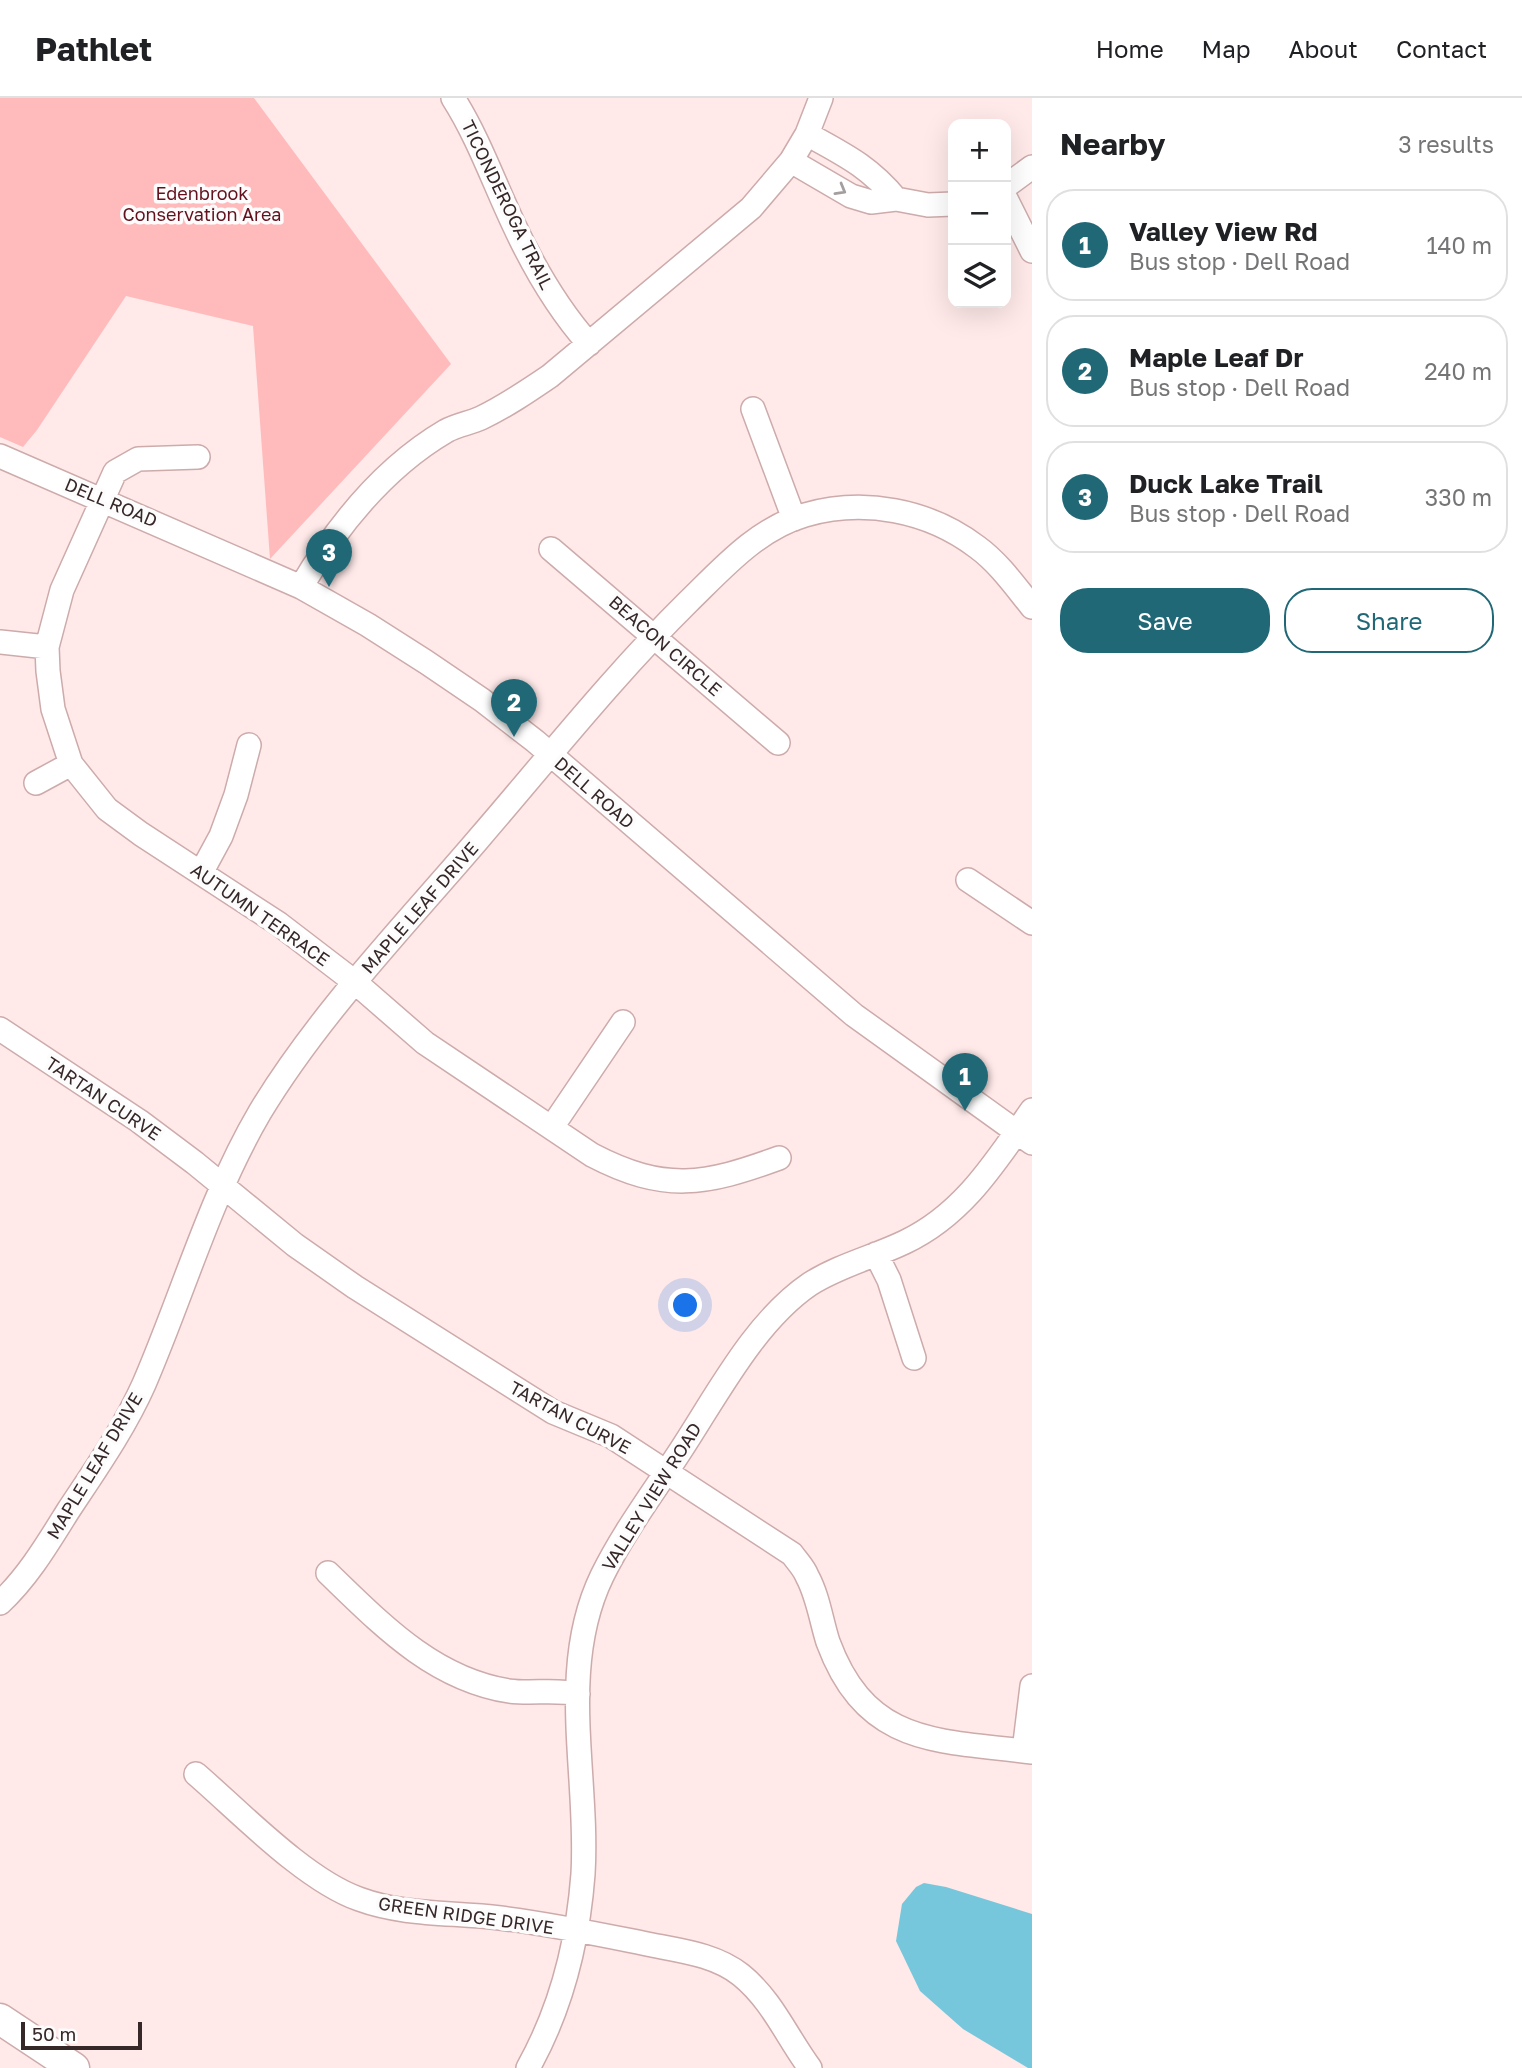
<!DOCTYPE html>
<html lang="en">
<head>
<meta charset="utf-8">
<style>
  :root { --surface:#fff; --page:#f2f2f2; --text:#202124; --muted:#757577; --line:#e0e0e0; --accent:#216877 }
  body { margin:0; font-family:"Golos Text",sans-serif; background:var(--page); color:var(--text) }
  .controls { position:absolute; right:21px; top:21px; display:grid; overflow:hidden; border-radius:14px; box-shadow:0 7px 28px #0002 }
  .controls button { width:63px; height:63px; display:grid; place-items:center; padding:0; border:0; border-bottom:2px solid var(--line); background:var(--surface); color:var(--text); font:35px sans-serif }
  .scale { position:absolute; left:21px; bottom:18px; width:121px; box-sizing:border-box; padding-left:7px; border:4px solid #362829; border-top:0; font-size:19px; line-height:24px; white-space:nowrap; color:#362829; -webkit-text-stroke:5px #fcfcfc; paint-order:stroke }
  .you { position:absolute; left:686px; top:1208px; width:24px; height:24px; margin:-18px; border:5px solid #fff; border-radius:50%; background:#1a73e8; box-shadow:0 0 0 10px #1a73e833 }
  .badge { display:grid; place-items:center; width:46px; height:46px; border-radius:50%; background:var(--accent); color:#fff; font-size:23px; font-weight:700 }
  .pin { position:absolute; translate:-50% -58px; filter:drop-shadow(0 2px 4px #0008) }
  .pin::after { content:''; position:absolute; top:37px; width:24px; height:21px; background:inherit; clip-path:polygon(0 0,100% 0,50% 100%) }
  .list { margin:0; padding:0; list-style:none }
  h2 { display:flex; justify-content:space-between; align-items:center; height:91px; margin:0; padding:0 28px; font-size:30px }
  h2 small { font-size:23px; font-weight:400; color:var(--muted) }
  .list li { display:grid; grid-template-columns:46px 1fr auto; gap:21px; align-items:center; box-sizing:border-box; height:112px; margin:0 14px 14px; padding:0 14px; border:2px solid var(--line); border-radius:28px }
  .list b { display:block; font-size:26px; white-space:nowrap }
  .list p { margin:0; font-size:23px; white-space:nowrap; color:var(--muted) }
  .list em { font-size:23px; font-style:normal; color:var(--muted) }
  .actions { display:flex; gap:14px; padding:21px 28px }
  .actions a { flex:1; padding:16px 0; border:2px solid var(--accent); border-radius:28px; text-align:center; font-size:24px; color:var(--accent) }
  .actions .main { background:var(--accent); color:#fff }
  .icon { flex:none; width:38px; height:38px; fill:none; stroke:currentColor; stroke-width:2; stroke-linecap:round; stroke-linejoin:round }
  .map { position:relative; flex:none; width:1032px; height:1970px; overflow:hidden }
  header { display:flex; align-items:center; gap:42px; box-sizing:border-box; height:98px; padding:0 35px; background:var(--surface); border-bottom:2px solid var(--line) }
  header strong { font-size:33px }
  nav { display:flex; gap:38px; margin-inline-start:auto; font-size:24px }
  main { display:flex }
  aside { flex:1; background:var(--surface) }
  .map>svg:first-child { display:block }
  .green { fill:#ffbbbc }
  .water { fill:#76c7db }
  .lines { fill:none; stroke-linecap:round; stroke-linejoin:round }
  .minor-casing { stroke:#cdabab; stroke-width:26 }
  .major-casing { stroke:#cdabab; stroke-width:33 }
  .minor { stroke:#fff; stroke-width:23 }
  .major { stroke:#fff; stroke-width:30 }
  .oneway { stroke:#a59e9f }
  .labels { text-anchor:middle; stroke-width:7; stroke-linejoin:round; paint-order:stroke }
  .park-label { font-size:18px; fill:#63111e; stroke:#fcfcfc }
  .street-label { font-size:18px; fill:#362829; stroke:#fcfcfc }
</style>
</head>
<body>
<header>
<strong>Pathlet</strong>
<nav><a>Home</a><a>Map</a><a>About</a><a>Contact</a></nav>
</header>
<main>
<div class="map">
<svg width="1032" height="1970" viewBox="0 0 1032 1970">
  <rect width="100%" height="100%" fill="#ffe9e9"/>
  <path class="green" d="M 0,0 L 254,0 L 451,266 L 270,461 L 253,228 L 126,198 L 37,332 L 23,349 L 0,339 Z"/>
  <path class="water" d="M 924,1785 L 946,1789 L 1032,1816 L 1032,1970 L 1028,1970 L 963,1931 L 920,1893 L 896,1843 L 902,1806 L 916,1789 Z"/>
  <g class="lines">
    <defs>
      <path id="minor" d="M 453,0 C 478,39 494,85 514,127 C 534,170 557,210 589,246
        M 807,36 C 843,56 869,68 896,101
        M 791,63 L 851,98 L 871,104 L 896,101 L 928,107 L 953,106
        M 1006,88 L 1032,69
        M 1006,101 L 1032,153
        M 753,311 L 794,421
        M 0,358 L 301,489 L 368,527 L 426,564 L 482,602 L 535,643 L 854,917 L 1032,1045
        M 198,359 L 138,361 L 115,374 L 62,492 L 47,549 L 48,573 L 53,611 L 71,666 L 107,711 L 141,736 L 279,826 L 356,885 L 425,945 L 592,1057 C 665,1095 705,1087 779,1060
        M 551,451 L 778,645
        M 301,489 C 337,428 383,370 446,333 C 457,327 470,325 481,320 C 506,308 528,293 550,278 L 751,110 L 791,63 L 807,36 L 821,0
        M 0,544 L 47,549
        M 36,685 L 71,666
        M 201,775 L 221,738 L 236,697 L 249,647
        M 968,782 L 1032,825
        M 0,931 L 139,1023 L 195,1065 L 295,1147 L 355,1189 L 553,1314 L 611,1338 L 792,1456 C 797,1463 804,1470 807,1478 C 818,1498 821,1522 828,1544 C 867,1649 938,1642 1032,1654
        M 552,1029 L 623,924
        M 876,1156 L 889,1182 L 914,1260
        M 328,1475 C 381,1526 433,1581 509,1593 C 531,1596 556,1591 578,1596
        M 0,1505 C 28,1479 48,1445 68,1413 C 95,1372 124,1331 144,1286 C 183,1196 210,1099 260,1014 C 319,916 407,825 481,738 C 549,659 614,577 688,504 C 723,470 757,431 805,417 C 864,400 928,412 977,449 C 999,465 1015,488 1032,509
        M 1024,1653 L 1032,1588
        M 196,1676 C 240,1714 305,1782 359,1801 C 405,1818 453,1814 500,1820 C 551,1826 602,1837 652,1847 C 682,1853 716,1857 741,1877 C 772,1902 787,1939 810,1970
        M 528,1970 C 561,1911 578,1843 583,1776 C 589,1678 557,1571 602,1478 C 623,1435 653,1395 679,1355 C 716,1299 754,1224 810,1186 C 840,1167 874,1159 905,1144 C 964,1116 996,1063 1032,1012"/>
      <path id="major" d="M 0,1921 L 74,1970"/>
    </defs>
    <use href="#minor" class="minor-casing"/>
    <use href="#major" class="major-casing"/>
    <use href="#minor" class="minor"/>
    <use href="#major" class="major"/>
  </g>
  <defs><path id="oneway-chevron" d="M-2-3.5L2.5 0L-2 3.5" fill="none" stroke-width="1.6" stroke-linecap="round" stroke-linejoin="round" transform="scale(1.75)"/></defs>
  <use class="oneway" href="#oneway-chevron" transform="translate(841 92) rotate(30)"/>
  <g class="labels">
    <g class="park-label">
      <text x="202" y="102">Edenbrook<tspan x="202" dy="21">Conservation Area</tspan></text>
    </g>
    <g class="street-label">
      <text transform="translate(507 107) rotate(64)" y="6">TICONDEROGA TRAIL</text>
      <text transform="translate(111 405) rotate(23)" y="6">DELL ROAD</text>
      <text transform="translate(665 548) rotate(41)" y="6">BEACON CIRCLE</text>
      <text transform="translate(594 695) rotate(41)" y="6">DELL ROAD</text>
      <text transform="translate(420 810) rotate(-49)" y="6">MAPLE LEAF DRIVE</text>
      <text transform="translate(260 817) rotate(35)" y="6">AUTUMN TERRACE</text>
      <text transform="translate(103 1001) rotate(34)" y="6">TARTAN CURVE</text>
      <text transform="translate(570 1320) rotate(28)" y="6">TARTAN CURVE</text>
      <text transform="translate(95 1368) rotate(-59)" y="6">MAPLE LEAF DRIVE</text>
      <text transform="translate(652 1399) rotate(-58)" y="6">VALLEY VIEW ROAD</text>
      <text transform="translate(466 1818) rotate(8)" y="6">GREEN RIDGE DRIVE</text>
    </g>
  </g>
</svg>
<div class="controls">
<button>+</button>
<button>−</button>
<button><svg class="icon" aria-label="layers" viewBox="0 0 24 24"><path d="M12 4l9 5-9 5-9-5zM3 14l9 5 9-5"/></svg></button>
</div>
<div class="scale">50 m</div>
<div class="you"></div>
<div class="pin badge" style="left:965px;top:1013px">1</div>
<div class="pin badge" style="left:514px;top:639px">2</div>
<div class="pin badge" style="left:329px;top:489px">3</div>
</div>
<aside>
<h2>Nearby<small>3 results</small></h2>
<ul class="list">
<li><span class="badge">1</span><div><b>Valley View Rd</b><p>Bus stop · Dell Road</p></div><em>140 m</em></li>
<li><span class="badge">2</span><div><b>Maple Leaf Dr</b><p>Bus stop · Dell Road</p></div><em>240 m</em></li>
<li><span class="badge">3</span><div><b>Duck Lake Trail</b><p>Bus stop · Dell Road</p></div><em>330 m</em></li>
</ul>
<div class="actions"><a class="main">Save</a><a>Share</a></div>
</aside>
</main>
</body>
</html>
